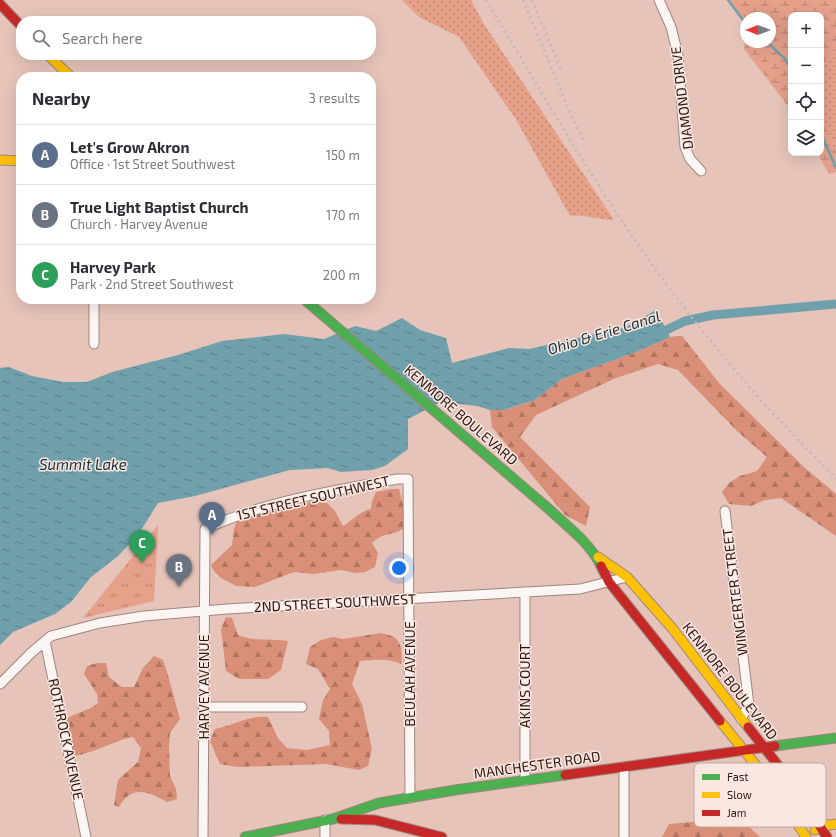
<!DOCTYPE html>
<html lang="en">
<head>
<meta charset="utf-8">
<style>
  :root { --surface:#fff; --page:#f7f7f7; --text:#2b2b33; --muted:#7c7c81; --line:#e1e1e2; --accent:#6e544b }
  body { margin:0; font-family:"Exo 2",sans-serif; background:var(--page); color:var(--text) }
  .controls { position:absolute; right:12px; top:12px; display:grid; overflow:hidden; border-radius:8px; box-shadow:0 4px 16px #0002 }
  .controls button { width:36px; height:36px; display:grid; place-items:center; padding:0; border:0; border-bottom:1px solid var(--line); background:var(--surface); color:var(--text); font:20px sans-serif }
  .compass { position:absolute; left:740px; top:12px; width:36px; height:36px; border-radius:50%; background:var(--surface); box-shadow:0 4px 16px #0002; rotate:270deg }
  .you { position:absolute; left:399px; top:568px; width:14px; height:14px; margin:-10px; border:3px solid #fff; border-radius:50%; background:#1a73e8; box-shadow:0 0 0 6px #1a73e833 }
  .badge { display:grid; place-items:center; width:26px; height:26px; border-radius:50%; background:var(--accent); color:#fff; font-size:13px; font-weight:700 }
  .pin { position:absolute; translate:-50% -33px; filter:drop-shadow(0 1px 2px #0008) }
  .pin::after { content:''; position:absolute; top:21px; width:14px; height:12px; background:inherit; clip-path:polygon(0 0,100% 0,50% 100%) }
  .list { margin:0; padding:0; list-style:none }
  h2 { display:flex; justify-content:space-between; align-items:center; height:52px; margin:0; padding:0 16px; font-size:17px }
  h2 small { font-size:13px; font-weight:400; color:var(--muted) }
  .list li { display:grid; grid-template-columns:26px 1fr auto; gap:12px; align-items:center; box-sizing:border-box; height:60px; padding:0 16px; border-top:1px solid var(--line) }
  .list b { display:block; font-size:15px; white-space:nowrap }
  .list p { margin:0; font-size:13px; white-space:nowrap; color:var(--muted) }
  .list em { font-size:13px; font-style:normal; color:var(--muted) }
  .icon { flex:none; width:22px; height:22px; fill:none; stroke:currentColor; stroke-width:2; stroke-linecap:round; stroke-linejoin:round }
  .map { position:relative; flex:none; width:836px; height:837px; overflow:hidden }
  .search { position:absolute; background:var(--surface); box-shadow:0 4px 16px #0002; left:16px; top:16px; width:360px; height:44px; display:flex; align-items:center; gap:10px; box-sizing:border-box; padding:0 14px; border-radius:16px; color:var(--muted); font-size:15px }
  .panel { position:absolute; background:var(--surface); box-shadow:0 4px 16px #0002; left:16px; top:72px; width:360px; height:232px; border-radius:16px }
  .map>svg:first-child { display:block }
  .grass { fill:url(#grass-dots) }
  .forest { fill:url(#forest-firs) }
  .wetland { fill:url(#wetland-marsh) }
  .park { fill:url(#park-tufts) }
  .water { fill:url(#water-ripples) }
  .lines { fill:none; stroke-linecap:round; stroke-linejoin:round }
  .stream { stroke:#70a0ac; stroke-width:2.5 }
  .canal { stroke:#70a0ac; stroke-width:9 }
  .street-casing { stroke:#9f867e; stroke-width:11 }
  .fast-casing { stroke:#9f867e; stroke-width:11 }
  .slow-casing { stroke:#9f867e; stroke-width:11 }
  .jam-casing { stroke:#9f867e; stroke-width:11 }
  .street { stroke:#fbf6f4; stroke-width:9 }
  .fast { stroke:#4caf50; stroke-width:9 }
  .slow { stroke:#ffc107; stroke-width:9 }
  .jam { stroke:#c62828; stroke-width:9 }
  .rail { stroke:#c1b8b6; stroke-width:2.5; stroke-dasharray:2 4; stroke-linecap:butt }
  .labels { text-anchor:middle; stroke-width:3; stroke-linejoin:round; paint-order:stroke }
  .street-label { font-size:14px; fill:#2d1710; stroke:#fae7e1 }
  .water-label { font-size:15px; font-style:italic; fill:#152f36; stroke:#fae7e1 }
  .key { fill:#fae7e1; stroke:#bca9a2; stroke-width:1 }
  .key-label { font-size:11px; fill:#2d1710 }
</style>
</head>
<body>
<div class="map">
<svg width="836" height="837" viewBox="0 0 836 837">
  <defs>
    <pattern id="grass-dots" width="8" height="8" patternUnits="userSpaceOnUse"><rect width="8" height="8" fill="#e6a18b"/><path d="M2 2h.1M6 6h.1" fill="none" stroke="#bb8270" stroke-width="1.8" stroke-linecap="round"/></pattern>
    <pattern id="forest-firs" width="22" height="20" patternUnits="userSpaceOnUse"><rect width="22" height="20" fill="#d98f78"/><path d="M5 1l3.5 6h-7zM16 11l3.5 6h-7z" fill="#b07461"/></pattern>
    <pattern id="wetland-marsh" width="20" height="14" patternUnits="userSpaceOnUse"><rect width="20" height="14" fill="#e6a18b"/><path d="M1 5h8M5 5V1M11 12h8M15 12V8" fill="none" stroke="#bb8270"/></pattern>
    <pattern id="park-tufts" width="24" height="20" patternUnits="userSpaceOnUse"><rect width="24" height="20" fill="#e6a18b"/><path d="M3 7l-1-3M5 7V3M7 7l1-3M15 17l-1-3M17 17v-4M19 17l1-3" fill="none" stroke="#bb8270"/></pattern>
    <pattern id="water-ripples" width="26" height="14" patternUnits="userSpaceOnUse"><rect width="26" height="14" fill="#70a0ac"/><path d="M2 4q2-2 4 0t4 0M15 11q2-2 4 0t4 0" fill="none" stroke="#5c818b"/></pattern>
  </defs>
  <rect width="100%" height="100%" fill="#e6c4b9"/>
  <path class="grass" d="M 402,0 L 471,0 L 484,24 L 614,220 C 599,220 584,214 570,216 L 515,118 L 459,37 L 419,17 Z
    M 836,45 L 836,152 L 821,113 L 821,69 Z"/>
  <path class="forest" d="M 682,336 L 720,384 L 804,467 L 836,494 L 836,536 L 781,498 L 765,500 L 751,506 L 729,504 L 722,492 L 729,483 L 740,476 L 757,471 L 767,457 L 737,431 L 678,370 L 658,364 L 616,378 L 536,415 L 520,437 L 590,507 L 586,526 L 565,515 L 492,427 L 490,410 L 504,410 L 533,401 L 562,379 L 636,352 L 670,337 Z
    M 391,489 L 399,489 L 404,508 L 404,528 C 392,537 384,531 372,543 L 378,553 L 375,567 L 365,572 L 355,573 L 341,570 L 313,574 L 294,572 L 255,587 L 236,586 L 221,578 L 214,571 L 211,565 L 232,545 L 234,529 L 237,521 L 254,514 L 280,510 L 316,501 L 327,503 L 335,511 L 343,526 C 353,520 360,511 371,509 L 372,501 L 376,492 Z
    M 226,617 L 232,618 L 238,635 C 254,642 271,638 288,641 L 281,670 L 268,679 L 239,679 L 226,671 L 221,629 Z
    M 381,633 C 385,634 390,635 394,637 C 402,642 403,656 401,664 C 389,658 373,660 360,661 L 352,684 L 362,704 L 372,749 L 368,766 L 359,770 L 326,764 L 237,767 L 220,764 L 210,741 L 215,729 C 234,725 249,715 268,717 L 278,738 L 287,748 L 307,750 L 330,745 L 329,731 L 319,719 L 323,700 L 330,689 L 318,669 L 306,664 L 310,647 L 321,640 L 333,637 L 343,639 Z
    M 154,656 L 163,660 C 170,679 174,699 180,719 L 170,733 L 169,748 L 170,776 L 176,789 L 177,799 L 167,802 C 149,792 132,784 119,807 L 114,805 L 118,780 L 138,762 L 141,748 L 133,737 C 112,741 95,753 74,756 L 67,732 L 67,718 L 93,707 L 98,703 L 97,694 L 84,674 L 87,666 L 97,663 L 106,663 L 109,677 L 122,687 L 134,687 L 143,668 Z
    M 712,804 L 720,806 L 725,818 L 745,823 L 760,837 L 662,837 L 669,824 L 715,820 Z"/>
  <path class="wetland" d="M 728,0 L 836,0 L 836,45 L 821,69 L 821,15 L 791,15 L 791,110 L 744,49 L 746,40 L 746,42 L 770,42 L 770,18 L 746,18 L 746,24 Z
    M 821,113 L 836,152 L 836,172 L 829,174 L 817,153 L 821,153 Z"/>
  <path class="park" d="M 158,525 L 154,601 L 83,618 Z"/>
  <path class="water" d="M 656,310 L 670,337 L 636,352 L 562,379 L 533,401 L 519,405 L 504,410 L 490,410 L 477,406 L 441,402 L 408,419 L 408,449 L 385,466 L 372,470 L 341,472 L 328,468 L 290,470 L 195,496 L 158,503 L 138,535 L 117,557 L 91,577 L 71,602 L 55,614 L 13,632 L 0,645 L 0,368 L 9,367 L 32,376 L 63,382 L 87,382 L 112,372 L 178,355 L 222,341 L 284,334 L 324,339 L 355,326 L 376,331 L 402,318 L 420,330 L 446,338 L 452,363 L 509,348 L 529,349 L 626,327 Z"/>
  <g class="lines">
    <path class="stream" d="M 728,0 L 746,24
      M 767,42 L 785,59 L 791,68
      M 821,134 L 836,168"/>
    <path class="canal" d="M 656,335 L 685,321 L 713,315 L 836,304"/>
    <defs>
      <path id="street" d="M 659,0 L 671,27 L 678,55 L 685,147 L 690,159 L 701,171
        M 94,299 L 94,344
        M 725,511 L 749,705 L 741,719
        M 525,592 L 525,781
        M 45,641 L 86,837
        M 0,684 L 31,653 L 51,636 L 100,623 L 144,616 L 227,609 L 580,589 L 627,577
        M 203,707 L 302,707
        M 624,767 L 624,837
        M 325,820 L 325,837
        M 203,837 L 205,529 C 266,501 332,491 397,479 L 408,479 L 410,798"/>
      <path id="fast" d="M 304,299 L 550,510 C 568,527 590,543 601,566
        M 775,746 L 836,738
        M 245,837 L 333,819 L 379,803 L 455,790 L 565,775"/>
      <path id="slow" d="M 48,55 L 71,77
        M 0,160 L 21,161
        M 598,557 L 627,577 L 672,628 L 748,727
        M 720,721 L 772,785 L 806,837
        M 815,830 L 821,826 L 836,824"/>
      <path id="jam" d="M 0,4 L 21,26
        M 601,566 L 609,582 L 720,721
        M 748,727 L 785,774 L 827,837
        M 565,775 L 775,746
        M 341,819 L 375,820 L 442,837"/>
    </defs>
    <use href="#street" class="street-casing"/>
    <use href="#fast" class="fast-casing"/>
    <use href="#slow" class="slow-casing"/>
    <use href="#jam" class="jam-casing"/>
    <use href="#street" class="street"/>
    <use href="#fast" class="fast"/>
    <use href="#slow" class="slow"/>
    <use href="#jam" class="jam"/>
    <path class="rail" d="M 486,0 C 540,89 592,181 653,266 C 708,342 769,413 836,478
      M 523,0 L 571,115 L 584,141
      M 532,0 L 562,72"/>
  </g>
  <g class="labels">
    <g class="street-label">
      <text transform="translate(682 98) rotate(-97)" y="5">DIAMOND DRIVE</text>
      <text transform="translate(461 415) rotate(41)" y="5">KENMORE BOULEVARD</text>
      <text transform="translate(313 498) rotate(-13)" y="5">1ST STREET SOUTHWEST</text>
      <text transform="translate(735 592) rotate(-97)" y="5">WINGERTER STREET</text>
      <text transform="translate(335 603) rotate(-3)" y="5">2ND STREET SOUTHWEST</text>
      <text transform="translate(410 674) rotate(-90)" y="5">BEULAH AVENUE</text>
      <text transform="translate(730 681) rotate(52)" y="5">KENMORE BOULEVARD</text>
      <text transform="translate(525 686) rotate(-90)" y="5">AKINS COURT</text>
      <text transform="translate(204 687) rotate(-90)" y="5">HARVEY AVENUE</text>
      <text transform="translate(66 739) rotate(78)" y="5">ROTHROCK AVENUE</text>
      <text transform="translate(537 765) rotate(-8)" y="5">MANCHESTER ROAD</text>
    </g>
    <g class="water-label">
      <text transform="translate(604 333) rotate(-17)" y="5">Ohio &amp; Erie Canal</text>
      <text x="83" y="470">Summit Lake</text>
    </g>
  </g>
  <rect x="694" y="763" width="132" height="64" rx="6" class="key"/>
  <rect x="702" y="774" width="18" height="6" fill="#4caf50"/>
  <rect x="702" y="792" width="18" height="6" fill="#ffc107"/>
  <rect x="702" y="810" width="18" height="6" fill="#c62828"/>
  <g class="key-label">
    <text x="727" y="781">Fast</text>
    <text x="727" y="799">Slow</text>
    <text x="727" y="817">Jam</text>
  </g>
</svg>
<div class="controls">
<button>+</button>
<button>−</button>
<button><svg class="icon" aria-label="locate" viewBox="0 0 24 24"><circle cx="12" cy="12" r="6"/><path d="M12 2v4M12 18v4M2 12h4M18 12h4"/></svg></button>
<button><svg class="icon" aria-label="layers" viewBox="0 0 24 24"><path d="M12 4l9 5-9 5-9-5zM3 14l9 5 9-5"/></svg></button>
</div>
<svg class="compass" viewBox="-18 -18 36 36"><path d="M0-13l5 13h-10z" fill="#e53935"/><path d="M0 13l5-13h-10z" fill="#7c7c81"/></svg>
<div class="you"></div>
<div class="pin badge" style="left:212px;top:535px;background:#5c6f8a">A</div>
<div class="pin badge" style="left:179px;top:587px;background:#6b7280">B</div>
<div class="pin badge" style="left:142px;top:563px;background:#2e9e5b">C</div>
<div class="search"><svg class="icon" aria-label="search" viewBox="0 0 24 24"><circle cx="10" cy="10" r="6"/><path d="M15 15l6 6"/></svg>Search here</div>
<section class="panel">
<h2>Nearby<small>3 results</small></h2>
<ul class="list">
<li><span class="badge" style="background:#5c6f8a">A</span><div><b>Let's Grow Akron</b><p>Office · 1st Street Southwest</p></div><em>150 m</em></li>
<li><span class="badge" style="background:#6b7280">B</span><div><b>True Light Baptist Church</b><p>Church · Harvey Avenue</p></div><em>170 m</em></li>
<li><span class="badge" style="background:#2e9e5b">C</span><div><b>Harvey Park</b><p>Park · 2nd Street Southwest</p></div><em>200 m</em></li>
</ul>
</section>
</div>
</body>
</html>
